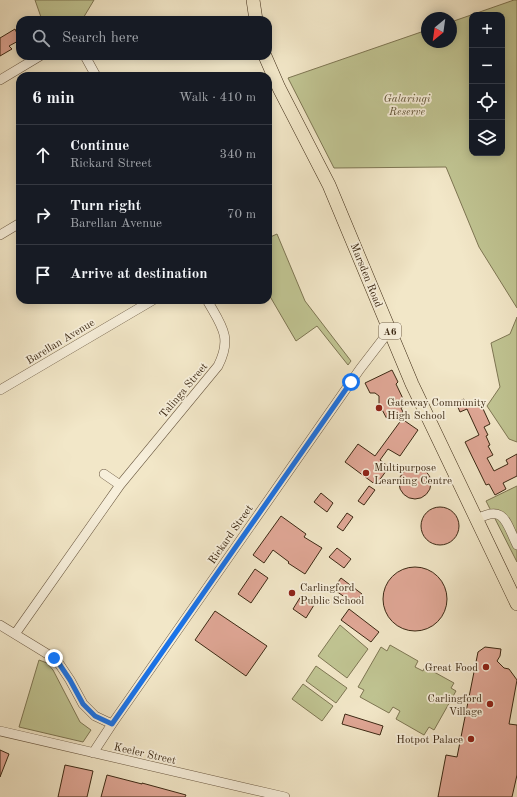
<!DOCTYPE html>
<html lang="en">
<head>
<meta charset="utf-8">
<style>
  :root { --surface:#171b24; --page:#20242c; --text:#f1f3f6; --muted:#9ea1a6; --line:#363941 }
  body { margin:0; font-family:"Old Standard TT",serif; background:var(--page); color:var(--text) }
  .controls { position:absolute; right:12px; top:12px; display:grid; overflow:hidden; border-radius:8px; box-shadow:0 2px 10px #0003 }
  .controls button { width:36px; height:36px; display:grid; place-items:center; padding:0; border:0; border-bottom:1px solid var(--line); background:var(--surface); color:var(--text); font:20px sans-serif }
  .compass { position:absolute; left:421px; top:12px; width:36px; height:36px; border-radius:50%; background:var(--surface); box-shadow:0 2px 10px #0003; rotate:209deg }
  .stop { position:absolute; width:12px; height:12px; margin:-9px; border:3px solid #1a73e8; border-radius:50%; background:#fff }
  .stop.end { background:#1a73e8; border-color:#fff; box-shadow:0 1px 4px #0008 }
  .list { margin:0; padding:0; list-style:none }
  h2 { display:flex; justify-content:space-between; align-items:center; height:52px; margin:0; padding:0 16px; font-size:17px }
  h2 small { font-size:13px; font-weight:400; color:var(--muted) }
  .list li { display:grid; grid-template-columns:26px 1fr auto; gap:12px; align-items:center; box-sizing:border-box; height:60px; padding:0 16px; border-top:1px solid var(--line) }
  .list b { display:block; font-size:15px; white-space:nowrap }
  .list p { margin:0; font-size:13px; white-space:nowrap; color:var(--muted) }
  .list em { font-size:13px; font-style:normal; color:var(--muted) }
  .icon { flex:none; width:22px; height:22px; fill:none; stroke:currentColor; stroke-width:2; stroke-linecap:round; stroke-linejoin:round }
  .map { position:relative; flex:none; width:517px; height:797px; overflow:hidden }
  .search { position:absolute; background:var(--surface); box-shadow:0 2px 10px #0003; left:16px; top:16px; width:256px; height:44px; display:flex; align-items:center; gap:10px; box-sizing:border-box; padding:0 14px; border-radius:12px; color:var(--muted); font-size:15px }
  .panel { position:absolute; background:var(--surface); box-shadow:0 2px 10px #0003; left:16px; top:72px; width:256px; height:232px; border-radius:12px }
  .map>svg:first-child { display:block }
  .green { fill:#c0c492; stroke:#7e7653; fill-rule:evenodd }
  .building { fill:#e0a796; stroke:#3c2914 }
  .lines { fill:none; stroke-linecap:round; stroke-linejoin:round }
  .minor-casing { stroke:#6a5841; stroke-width:10 }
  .highway-casing { stroke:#3c2914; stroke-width:14 }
  .minor { stroke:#f7efdb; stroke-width:9 }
  .highway { stroke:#f2e7c8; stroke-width:13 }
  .route { stroke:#1a73e8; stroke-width:5 }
  .poi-dot { fill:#8f2418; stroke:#f7efdb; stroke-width:1.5 }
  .labels { text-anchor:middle; stroke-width:3.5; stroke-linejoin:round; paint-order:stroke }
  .shield { fill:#f7efdb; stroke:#746450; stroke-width:1 }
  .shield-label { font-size:10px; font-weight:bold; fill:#3c2914 }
  .park-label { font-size:11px; font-style:italic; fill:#5d5034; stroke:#f7efdb }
  .street-label { font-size:11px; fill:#3c2914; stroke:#f7efdb }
  .poi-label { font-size:11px; fill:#3c2914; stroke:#f7efdb; text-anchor:start }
</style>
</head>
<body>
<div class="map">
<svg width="517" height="797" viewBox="0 0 517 797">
  <rect width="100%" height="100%" fill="#f2e7c8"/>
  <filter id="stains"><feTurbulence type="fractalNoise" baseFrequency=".005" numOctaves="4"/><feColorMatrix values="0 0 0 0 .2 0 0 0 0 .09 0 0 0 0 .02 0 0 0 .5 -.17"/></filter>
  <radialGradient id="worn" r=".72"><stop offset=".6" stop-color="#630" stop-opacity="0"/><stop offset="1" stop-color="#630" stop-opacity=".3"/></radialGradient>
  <path class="green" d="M 35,0 L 94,0 L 82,20 L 42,20 Z
    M 514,0 L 517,0 L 517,308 L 479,247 L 446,167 L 334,168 L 288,78 L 427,30 L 427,42 L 451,42 L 451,22 ZM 472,15 L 502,15 L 502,153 L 472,153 Z
    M 277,234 L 305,301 L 351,361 L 348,365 L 317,326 L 296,341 L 268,293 L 268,238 Z
    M 517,317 L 517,442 L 509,439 L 487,406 L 500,387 L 491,343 L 510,334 Z
    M 517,486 L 517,562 L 486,501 Z
    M 340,625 L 368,649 L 347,678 L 318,656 Z
    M 390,645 L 418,661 L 415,667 L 423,671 L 425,667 L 454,683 L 451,688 L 456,691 L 434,730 L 429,727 L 424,735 L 396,719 L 400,711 L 393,707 L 389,713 L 360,697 L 364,690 L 358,687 L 381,647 L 387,651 Z
    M 39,660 L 47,663 L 53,670 L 80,722 L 91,730 L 83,742 L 19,727 Z
    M 316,666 L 347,688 L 336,703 L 306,681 Z
    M 303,684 L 333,706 L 322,721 L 292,699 Z"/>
  <path class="building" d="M 15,29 L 20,40 L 9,46 L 12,49 L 0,56 L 0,38 Z
    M 392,370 L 398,382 L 396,384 L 406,405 L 401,408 L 403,412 L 387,419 L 379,404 L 379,396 L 375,393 L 370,393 L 365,383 Z
    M 464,399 L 467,405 L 479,400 L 490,424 L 484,427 L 488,435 L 486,436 L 490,445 L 488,446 L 493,455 L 487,458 L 494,471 L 508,464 L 506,460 L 517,454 L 517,476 L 503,483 L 506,489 L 495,495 L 489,484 L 486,485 L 465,442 L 479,435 L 467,409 L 460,412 L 456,403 Z
    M 402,419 L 418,430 L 400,456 L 388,449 L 380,460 L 389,467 L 376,485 L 345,462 L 358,444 L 375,456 Z
    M399 483a16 16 0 1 1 32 0a16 16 0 1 1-32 0Z
    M 369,486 L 375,490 L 364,505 L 358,501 Z
    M 321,493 L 333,503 L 327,512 L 314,502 Z
    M421 526a19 19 0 1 1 38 0a19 19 0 1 1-38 0Z
    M 347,513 L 353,517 L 343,531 L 337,527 Z
    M 281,516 L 306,534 L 304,537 L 322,548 L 305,574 L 288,563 L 289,562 L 273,550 L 264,563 L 253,555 Z
    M 337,548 L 351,559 L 344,568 L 329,557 Z
    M383 599a32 32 0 1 1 64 0a32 32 0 1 1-64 0Z
    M 255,569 L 268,578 L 251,603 L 238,594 Z
    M 341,578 L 362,594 L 355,604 L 333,589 Z
    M 301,596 L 314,605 L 306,618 L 293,609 Z
    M 349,609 L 379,632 L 371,642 L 341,620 Z
    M 215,611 L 267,646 L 246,676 L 195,640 Z
    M 485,647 L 501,649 L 500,656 L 497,661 L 504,668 L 509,669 L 517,680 L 509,724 L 517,725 L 517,775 L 512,797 L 438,797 L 446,755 L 457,757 L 478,652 Z
    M 345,714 L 383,726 L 380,735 L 342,724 Z
    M 0,750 L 9,754 L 0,777 Z
    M 65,765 L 93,771 L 87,797 L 58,797 Z
    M 107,775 L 142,784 L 142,783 L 186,795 L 185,797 L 101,797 Z"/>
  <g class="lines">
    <defs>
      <path id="minor" d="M 85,56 L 96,76
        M 0,80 L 40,56
        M 0,235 L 20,223
        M 0,390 L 153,300
        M 104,474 L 120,485
        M 477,519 C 505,504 506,523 517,545
        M 0,625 L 54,658 L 60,665 L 70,680 L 83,704 L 95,716 L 112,724
        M 15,634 L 120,485 L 218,366 C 233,337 221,325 207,300
        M 0,731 L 285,797
        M 93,753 L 112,724 L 360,369 L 390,330"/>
      <path id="highway" d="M 253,0 L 256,20
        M 265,56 L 279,88 L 329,185 L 412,384 L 517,604"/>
    </defs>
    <use href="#minor" class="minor-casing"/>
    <use href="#highway" class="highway-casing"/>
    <use href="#minor" class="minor"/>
    <use href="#highway" class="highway"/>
  </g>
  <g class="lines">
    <path class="route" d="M 54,658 L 60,665 L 70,680 L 83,704 L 95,716 L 112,724 L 351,382"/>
  </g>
  <g class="poi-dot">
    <circle cx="379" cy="408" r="4"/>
    <circle cx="366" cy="473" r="4"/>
    <circle cx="292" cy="593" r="4"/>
    <circle cx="486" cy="667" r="4"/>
    <circle cx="490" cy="704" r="4"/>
    <circle cx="471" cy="739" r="4"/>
  </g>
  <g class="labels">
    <rect class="shield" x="379" y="323" width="22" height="16" rx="3"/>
    <g class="shield-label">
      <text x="390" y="335">A6</text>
    </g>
    <g class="park-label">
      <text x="407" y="102">Galaringi<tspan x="407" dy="13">Reserve</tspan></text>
    </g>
    <g class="street-label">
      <text transform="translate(367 275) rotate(68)" y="4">Marsden Road</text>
      <text transform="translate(60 341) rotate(-31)" y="4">Barellan Avenue</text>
      <text transform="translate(183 390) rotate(-50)" y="4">Talinga Street</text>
      <text transform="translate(230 534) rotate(-55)" y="4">Rickard Street</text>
      <text transform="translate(145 753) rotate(13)" y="4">Keeler Street</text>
    </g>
    <g class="poi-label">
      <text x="387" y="406">Gateway Community<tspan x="387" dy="13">High School</tspan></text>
      <text x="374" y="471">Multipurpose<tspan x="374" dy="13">Learning Centre</tspan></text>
      <text x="300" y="591">Carlingford<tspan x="300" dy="13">Public School</tspan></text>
      <text x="478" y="671" text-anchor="end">Great Food</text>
      <text x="482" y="702" text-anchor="end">Carlingford<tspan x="482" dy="13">Village</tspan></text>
      <text x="463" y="743" text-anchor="end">Hotpot Palace</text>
    </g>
  </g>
  <rect width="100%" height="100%" filter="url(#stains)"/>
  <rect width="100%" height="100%" fill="url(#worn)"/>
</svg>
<div class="controls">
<button>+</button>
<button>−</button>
<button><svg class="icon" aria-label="locate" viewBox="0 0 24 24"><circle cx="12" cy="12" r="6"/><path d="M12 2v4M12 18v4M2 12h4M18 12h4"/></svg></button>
<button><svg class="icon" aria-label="layers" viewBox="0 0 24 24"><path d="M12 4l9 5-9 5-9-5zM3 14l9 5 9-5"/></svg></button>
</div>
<svg class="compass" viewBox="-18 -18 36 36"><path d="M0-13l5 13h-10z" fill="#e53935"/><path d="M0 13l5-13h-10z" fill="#9ea1a6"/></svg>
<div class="stop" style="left:351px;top:382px"></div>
<div class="stop end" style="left:54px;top:658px"></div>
<div class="search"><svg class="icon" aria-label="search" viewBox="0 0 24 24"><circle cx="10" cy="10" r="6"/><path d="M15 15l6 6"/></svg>Search here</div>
<section class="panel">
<h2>6 min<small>Walk · 410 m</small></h2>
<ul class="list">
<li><svg class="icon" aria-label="ahead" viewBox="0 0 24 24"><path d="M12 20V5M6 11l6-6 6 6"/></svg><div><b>Continue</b><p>Rickard Street</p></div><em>340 m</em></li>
<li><svg class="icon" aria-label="right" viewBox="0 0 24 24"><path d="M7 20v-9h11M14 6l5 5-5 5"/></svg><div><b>Turn right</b><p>Barellan Avenue</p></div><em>70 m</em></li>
<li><svg class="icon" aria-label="arrive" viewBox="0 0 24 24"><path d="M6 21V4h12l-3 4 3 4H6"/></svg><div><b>Arrive at destination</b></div></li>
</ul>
</section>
</div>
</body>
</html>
